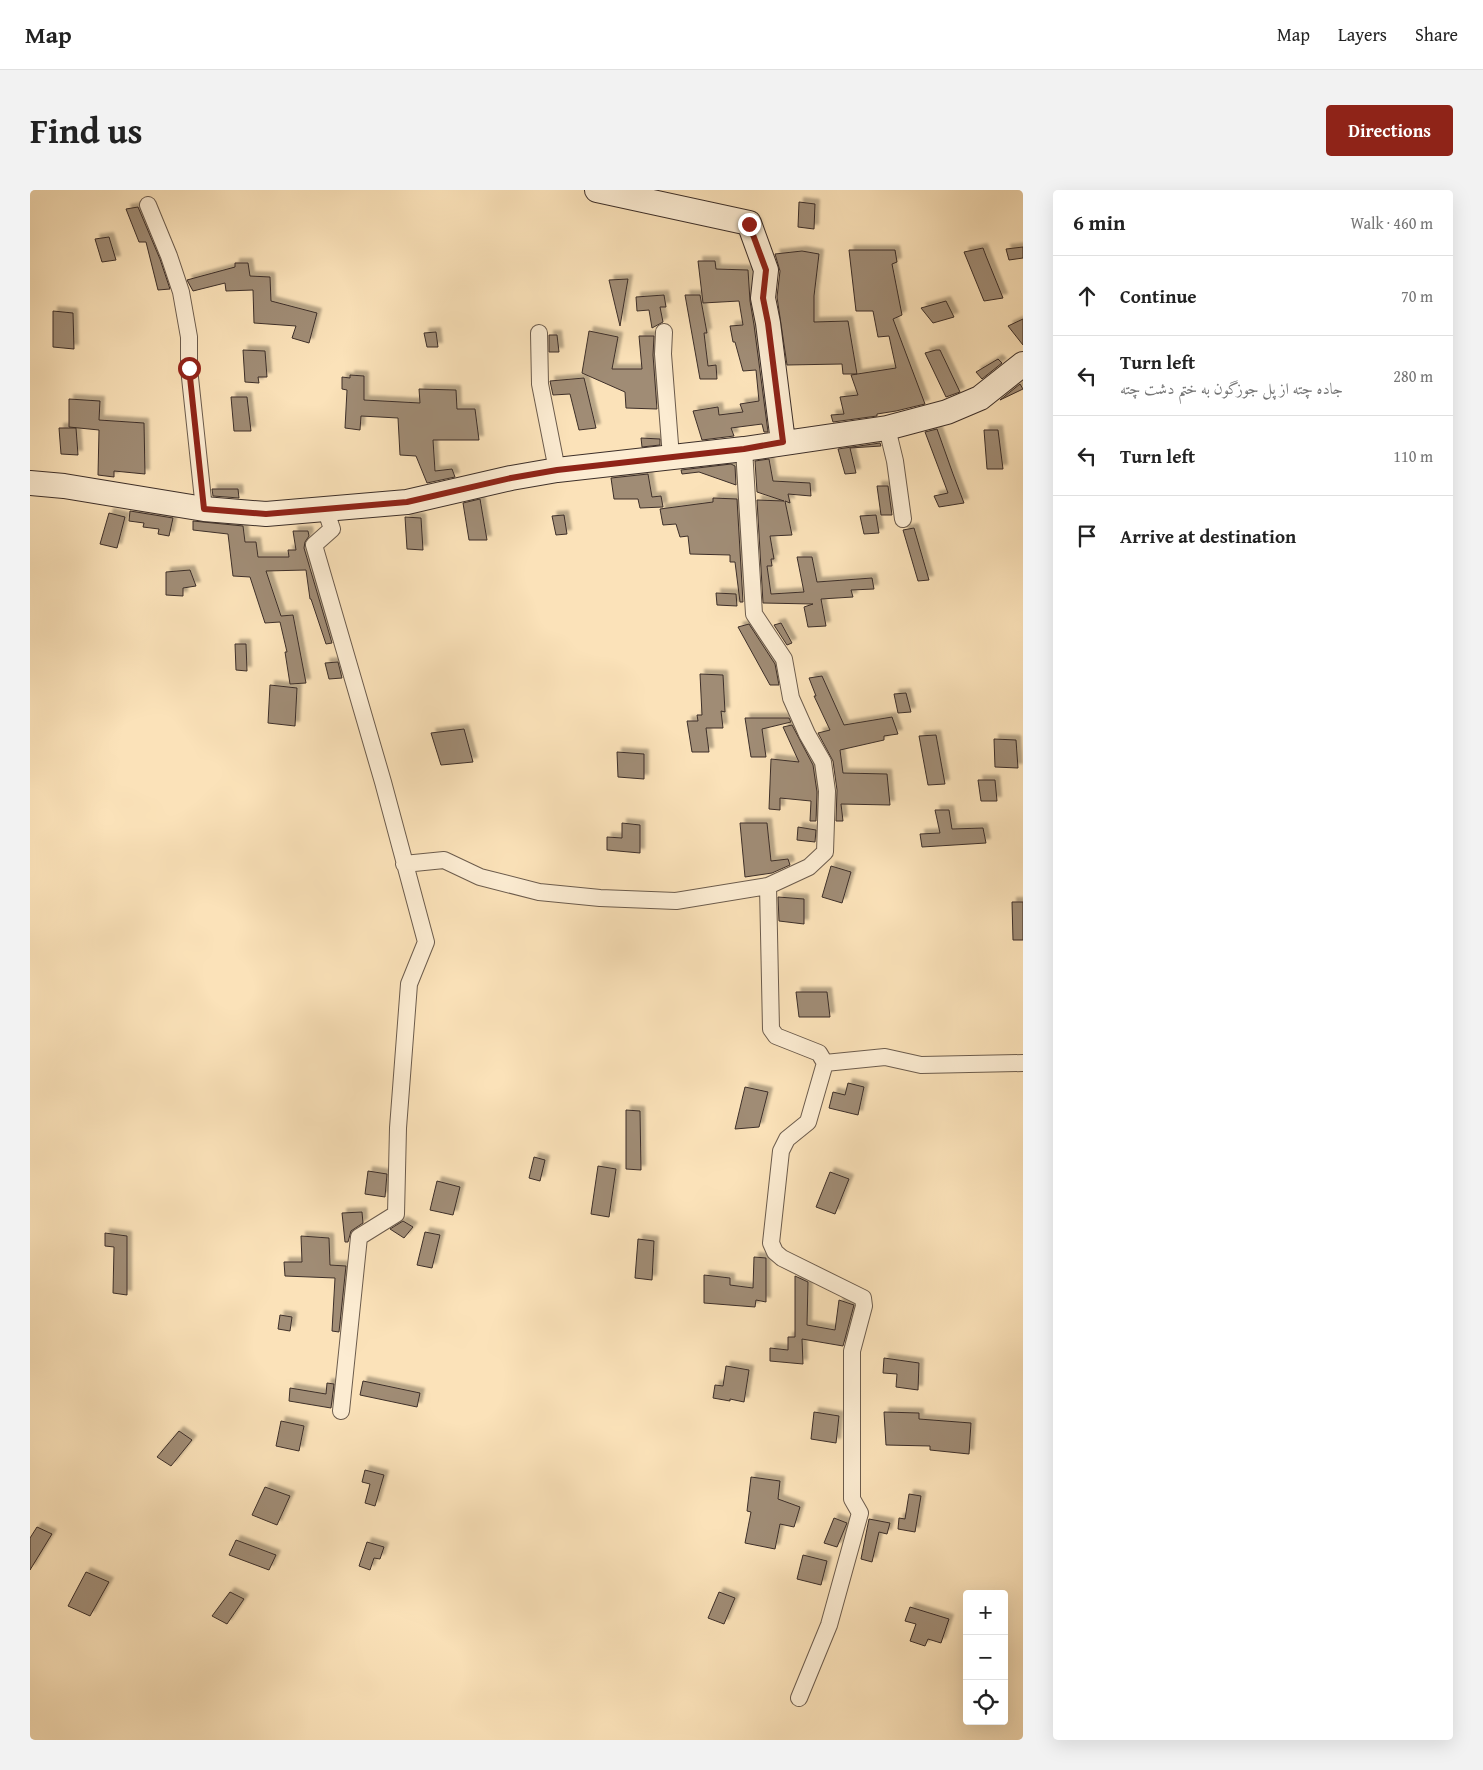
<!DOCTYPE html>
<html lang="en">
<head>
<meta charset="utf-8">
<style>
  :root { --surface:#fff; --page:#f2f2f2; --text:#222; --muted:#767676; --line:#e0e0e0; --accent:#8f2418 }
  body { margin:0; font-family:"Gentium Book Plus",Amiri,serif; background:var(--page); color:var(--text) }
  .controls { position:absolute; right:15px; bottom:15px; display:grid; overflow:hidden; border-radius:5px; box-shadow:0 5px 20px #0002 }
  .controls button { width:45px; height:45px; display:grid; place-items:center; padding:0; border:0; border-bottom:1px solid var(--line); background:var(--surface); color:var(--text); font:25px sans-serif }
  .stop { position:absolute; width:15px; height:15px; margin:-11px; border:4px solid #8f2418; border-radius:50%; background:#fff }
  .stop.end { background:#8f2418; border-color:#fff; box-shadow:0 1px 5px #0008 }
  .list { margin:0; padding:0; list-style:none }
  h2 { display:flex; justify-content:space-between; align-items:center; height:65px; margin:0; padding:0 20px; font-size:21px }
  h2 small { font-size:16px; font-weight:400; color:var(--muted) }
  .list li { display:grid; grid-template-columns:32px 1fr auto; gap:15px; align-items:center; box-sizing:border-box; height:80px; padding:0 20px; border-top:1px solid var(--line) }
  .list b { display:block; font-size:19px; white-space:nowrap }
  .list p { margin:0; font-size:16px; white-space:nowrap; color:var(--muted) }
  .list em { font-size:16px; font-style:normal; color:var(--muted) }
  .icon { flex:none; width:28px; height:28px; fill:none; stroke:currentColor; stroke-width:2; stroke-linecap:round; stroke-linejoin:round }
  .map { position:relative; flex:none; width:993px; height:1550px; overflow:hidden; border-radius:5px }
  header { display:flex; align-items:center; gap:30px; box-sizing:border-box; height:70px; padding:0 25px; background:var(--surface); border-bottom:1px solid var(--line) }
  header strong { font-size:24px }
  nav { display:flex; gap:28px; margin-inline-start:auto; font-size:18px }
  .intro { display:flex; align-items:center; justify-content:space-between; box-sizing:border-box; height:120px; padding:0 30px }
  h1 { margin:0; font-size:35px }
  .button { padding:12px 22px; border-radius:5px; background:var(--accent); color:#fff; font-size:18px; font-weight:700 }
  main { display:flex; gap:30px; padding:0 30px }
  aside { flex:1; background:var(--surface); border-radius:5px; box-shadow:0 5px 20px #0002 }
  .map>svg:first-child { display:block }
  .building { fill:#a08c74; stroke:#3d2f29; filter:url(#shadow) }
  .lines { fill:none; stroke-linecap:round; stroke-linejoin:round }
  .street-casing { stroke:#6c5c4d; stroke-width:18 }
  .secondary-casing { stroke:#3d2f29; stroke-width:26 }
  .street { stroke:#fcecd2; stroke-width:16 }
  .secondary { stroke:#fcecd2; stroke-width:24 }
  .route { stroke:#8f2418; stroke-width:6 }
</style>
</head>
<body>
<header>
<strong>Map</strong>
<nav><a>Map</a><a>Layers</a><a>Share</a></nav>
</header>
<div class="intro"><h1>Find us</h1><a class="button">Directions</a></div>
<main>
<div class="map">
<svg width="993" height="1550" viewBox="0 0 993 1550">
  <defs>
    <filter id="shadow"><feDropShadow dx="4.5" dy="-4.5" stdDeviation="1" flood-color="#0004"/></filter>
  </defs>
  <rect width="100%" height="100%" fill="#fbe2b9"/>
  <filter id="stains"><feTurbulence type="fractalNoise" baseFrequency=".004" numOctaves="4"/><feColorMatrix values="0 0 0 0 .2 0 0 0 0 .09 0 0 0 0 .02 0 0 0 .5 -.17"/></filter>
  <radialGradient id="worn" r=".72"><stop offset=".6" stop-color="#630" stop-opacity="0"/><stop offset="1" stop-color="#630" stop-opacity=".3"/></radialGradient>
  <path class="building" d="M 769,12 L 785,14 L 784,39 L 768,37 Z
    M 108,17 L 130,69 L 140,99 L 128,100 L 116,52 L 109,52 L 96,19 Z
    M 79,47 L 86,70 L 72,72 L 65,49 Z
    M 993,57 L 993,68 L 979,70 L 976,59 Z
    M 953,58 L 956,66 L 973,108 L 954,111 L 934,62 Z
    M 819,60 L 865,60 L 867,72 L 862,74 L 872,125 L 863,129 L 895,214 L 866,221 L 847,224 L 847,226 L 803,232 L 801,225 L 814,224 L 810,207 L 828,205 L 821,185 L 866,178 L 859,146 L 848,147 L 843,121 L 826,121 Z
    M 772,61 L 789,64 L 784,106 L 784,132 L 818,131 L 827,184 L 813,184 L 812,174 L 757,175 L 747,107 L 750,81 L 745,64 Z
    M 668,71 L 685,71 L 686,79 L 718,80 L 720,111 L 724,135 L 738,242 L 734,242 L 732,234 L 701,238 L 704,246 L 672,250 L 663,221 L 688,217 L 689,225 L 713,222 L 710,214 L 729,211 L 726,180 L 713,181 L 705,152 L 703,152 L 700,136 L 713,135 L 709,111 L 673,113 Z
    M 205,73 L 218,73 L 220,86 L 240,87 L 241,111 L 287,123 L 279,153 L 262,148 L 266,136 L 224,133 L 223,100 L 196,101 L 195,93 L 163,101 L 157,90 L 205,77 Z
    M 598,89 L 590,136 L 579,90 Z
    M 634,105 L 636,117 L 630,117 L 633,132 L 622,138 L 619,120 L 607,121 L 606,107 Z
    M 655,105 L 670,105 L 677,143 L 674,143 L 678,176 L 686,175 L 687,189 L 670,189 Z
    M 916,111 L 924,127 L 903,133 L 891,118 Z
    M 23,121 L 43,123 L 44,159 L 23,157 Z
    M 993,129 L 993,155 L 978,136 Z
    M 559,141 L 588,147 L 582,179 L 612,179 L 609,146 L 624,146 L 623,165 L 627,219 L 596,218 L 595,202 L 552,183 Z
    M 406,142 L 408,157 L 397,157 L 394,143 Z
    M 519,145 L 527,145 L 529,162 L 519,162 Z
    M 213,160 L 235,161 L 237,187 L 228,187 L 229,193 L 215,192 Z
    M 906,160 L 910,160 L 930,202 L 916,207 L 895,163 Z
    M 968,169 L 972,173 L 952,189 L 946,182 Z
    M 320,185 L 334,186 L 334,210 L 390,213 L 389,199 L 426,200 L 427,219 L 445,219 L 449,250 L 403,250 L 405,281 L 422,279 L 425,287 L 397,293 L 386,266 L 370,265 L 368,228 L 331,226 L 330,240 L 315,238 L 317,200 L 312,199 L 312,187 L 320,188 Z
    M 554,188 L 566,238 L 549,240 L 540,204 L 523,205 L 520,191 Z
    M 990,194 L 993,199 L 970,210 Z
    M 201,207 L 217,207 L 221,241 L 204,241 Z
    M 39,209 L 70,211 L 69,230 L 114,233 L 115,284 L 84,281 L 84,287 L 68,285 L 69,240 L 39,237 Z
    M 29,238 L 46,238 L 48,265 L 31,264 Z
    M 907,239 L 923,284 L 934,313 L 909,317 L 904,306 L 918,303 L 895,242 Z
    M 954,240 L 968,240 L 973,279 L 957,279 Z
    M 611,248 L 630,249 L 630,255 L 612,257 Z
    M 850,253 L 851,256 L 820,258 L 826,283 L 815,284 L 808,259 Z
    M 739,269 L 743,291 L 780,293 L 781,306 L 758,304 L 760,313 L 755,311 L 762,345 L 740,346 L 744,369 L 741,369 L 742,376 L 737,376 L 741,404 L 774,402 L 767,367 L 782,367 L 787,392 L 842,388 L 844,399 L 821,400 L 823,407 L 791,409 L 796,436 L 778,437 L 774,417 L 783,414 L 733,413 L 727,310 L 754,311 L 727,302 L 725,271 Z
    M 701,274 L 705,276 L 706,295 L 669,282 L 652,284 L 651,280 Z
    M 618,284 L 622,307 L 631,306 L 633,317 L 610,318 L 608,309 L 584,309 L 581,288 Z
    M 847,296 L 858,296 L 862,325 L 851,325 Z
    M 182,299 L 208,299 L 209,308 L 183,306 Z
    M 683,308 L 707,309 L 713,412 L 710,412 L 705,372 L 700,372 L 700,365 L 660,364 L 658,346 L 650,347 L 646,334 L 633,335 L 630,319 L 683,312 Z
    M 450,309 L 457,350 L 439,350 L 433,313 Z
    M 100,321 L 143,328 L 139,346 L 128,344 L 129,339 L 113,337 L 114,333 L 99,331 Z
    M 79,323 L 95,327 L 87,358 L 70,354 Z
    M 534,325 L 537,344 L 526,345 L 522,326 Z
    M 846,325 L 849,343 L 834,344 L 830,326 Z
    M 375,327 L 391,328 L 393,360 L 377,359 Z
    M 163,331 L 213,336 L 215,352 L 226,352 L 228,367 L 259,367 L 258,360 L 266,360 L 263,341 L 278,341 L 279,346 L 275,352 L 274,358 L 302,453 L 296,454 L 281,409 L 280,409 L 276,380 L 236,381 L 251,426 L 263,425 L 276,493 L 260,494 L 255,462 L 257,462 L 250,432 L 235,433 L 220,387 L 203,386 L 198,344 L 163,340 Z
    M 884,338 L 899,390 L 888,391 L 873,340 Z
    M 160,380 L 166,396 L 153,398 L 153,406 L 136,405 L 136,382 Z
    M 686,403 L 706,404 L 707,416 L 687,415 Z
    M 751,433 L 762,453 L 757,455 L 744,435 Z
    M 719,434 L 745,474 L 749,495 L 740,495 L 708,437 Z
    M 205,454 L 216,454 L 217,481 L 206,480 Z
    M 308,472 L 312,488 L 299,489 L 295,473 Z
    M 670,484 L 693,485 L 695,522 L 691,521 L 693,538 L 676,538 L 679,562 L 662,562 L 657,531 L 668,531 L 667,525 L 672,525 Z
    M 792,486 L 814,535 L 862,527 L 868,544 L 854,546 L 854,550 L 810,560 L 813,583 L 857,584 L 860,615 L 811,614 L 813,631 L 806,631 L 807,600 L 803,571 L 788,543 L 800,540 L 784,506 L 786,506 L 779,488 Z
    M 240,495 L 267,498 L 265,536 L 238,533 Z
    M 876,503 L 881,522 L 868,523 L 864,504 Z
    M 715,528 L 759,528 L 761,532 L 732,539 L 736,567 L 721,567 Z
    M 762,535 L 783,575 L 787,602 L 786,631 L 780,631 L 781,611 L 750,608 L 750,620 L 739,619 L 741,569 L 769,572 L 753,537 Z
    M 434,539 L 443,572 L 411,575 L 401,543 Z
    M 906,545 L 915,594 L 898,595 L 889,546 Z
    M 964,549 L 986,550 L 988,578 L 965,577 Z
    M 587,562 L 614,564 L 614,589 L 588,587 Z
    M 948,590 L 965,590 L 967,611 L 951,611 Z
    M 905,620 L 919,620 L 922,639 L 953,638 L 956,653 L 892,657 L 890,644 L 910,643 Z
    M 592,633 L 610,635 L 610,663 L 577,660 L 577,647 L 592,648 Z
    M 710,633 L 737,633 L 741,671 L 758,669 L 760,675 L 742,683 L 715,687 Z
    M 768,637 L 786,640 L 785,652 L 767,650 Z
    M 801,676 L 821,682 L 812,713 L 792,707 Z
    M 748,707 L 774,709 L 774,734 L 749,731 Z
    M 982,712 L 993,712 L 993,750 L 983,750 Z
    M 766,802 L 797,802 L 800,827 L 769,827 Z
    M 818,893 L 834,897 L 828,925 L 799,918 L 803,902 L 815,905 Z
    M 715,897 L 738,902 L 729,937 L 705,939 Z
    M 596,920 L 610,921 L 611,980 L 596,979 Z
    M 504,967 L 515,970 L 510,991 L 499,988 Z
    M 568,976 L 586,979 L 579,1027 L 561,1024 Z
    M 338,981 L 357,984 L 355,1007 L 335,1004 Z
    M 800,982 L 819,989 L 805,1024 L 786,1017 Z
    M 407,991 L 430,997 L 423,1025 L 400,1020 Z
    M 332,1022 L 333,1033 L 321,1041 L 318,1052 L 315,1052 L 312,1023 Z
    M 373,1031 L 383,1037 L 374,1048 L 360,1039 Z
    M 395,1042 L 410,1045 L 402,1078 L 387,1075 Z
    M 75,1043 L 97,1046 L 97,1105 L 83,1103 L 84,1057 L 75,1056 Z
    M 271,1046 L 299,1048 L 300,1075 L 316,1076 L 309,1142 L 302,1141 L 305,1088 L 255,1086 L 254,1072 L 272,1072 Z
    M 608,1049 L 624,1051 L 622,1090 L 605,1088 Z
    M 724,1067 L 736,1068 L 736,1112 L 726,1110 L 725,1117 L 674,1113 L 674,1085 L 700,1088 L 700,1095 L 723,1098 Z
    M 765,1086 L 778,1092 L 777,1135 L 805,1140 L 809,1110 L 824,1115 L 813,1156 L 772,1149 L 773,1174 L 740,1171 L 740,1158 L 758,1160 L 758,1147 L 765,1147 Z
    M 250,1125 L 262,1127 L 260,1141 L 248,1139 Z
    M 854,1168 L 889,1173 L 888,1200 L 866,1197 L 867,1184 L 853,1183 Z
    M 696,1176 L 719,1180 L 714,1212 L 700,1209 L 700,1211 L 683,1208 L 685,1195 L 693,1196 Z
    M 333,1191 L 390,1203 L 387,1217 L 330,1205 Z
    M 297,1193 L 304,1194 L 301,1218 L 259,1211 L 260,1198 L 296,1204 Z
    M 784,1222 L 809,1226 L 806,1253 L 781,1249 Z
    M 854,1222 L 889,1223 L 889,1229 L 941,1233 L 939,1264 L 900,1260 L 900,1256 L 856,1255 Z
    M 251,1231 L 274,1236 L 269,1261 L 246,1256 Z
    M 149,1241 L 162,1250 L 141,1276 L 127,1267 Z
    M 335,1280 L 354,1285 L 345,1316 L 335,1313 L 340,1294 L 332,1292 Z
    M 721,1287 L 750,1291 L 748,1309 L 770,1317 L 764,1337 L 750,1334 L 745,1359 L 715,1353 L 721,1322 L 717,1321 Z
    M 235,1297 L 260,1306 L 247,1335 L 222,1325 Z
    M 879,1304 L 891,1306 L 885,1342 L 868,1339 L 869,1328 L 875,1329 Z
    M 804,1328 L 817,1333 L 807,1357 L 794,1353 Z
    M 839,1329 L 860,1333 L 857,1344 L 849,1342 L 842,1372 L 831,1369 Z
    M 7,1337 L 22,1344 L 0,1380 L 0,1348 Z
    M 206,1350 L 246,1365 L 239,1380 L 199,1365 Z
    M 337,1352 L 354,1357 L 350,1369 L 344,1368 L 340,1380 L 329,1376 Z
    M 773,1365 L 797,1371 L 791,1395 L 767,1389 Z
    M 56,1382 L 79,1392 L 60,1426 L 38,1416 Z
    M 200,1402 L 214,1409 L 197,1434 L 182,1426 Z
    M 689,1402 L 705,1408 L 694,1434 L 678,1428 Z
    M 880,1417 L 919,1429 L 911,1453 L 898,1449 L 895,1456 L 880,1451 L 886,1434 L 875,1431 Z"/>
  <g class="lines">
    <defs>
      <path id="street" d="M 118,15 L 139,66 L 151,102 L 159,147 L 159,178 L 174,319
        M 634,142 L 633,164 L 641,267
        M 509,143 L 510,194 L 527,280
        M 857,238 L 865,271 L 873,329
        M 295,318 L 302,339 L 284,355 L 353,592 L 396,752 L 379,794 L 368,938 L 366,1024 L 329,1047 L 311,1221
        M 374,674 L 414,670 L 450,687 L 509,702 L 570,708 L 646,711 L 738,696 L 779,677 L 795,662 L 797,601 L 793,572 L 777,544 L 761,508 L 754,469 L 724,424 L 714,259
        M 738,696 L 741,839 L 746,846 L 789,863 L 795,873 L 778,932 L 757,949 L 751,961 L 741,1053 L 745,1062 L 752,1068 L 833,1108 L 834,1116 L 822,1161 L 822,1309 L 830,1323 L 799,1435 L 769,1508
        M 795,873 L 855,867 L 891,875 L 993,873"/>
      <path id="secondary" d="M 567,0 L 719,33 L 736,80 L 733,108 L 738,133 L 753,252
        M 0,293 L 34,296 L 174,319 L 236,324 L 377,312 L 481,288 L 527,280 L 714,259 L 857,238 L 917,222 L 950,208 L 993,174"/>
    </defs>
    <use href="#street" class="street-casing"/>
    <use href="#secondary" class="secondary-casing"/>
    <use href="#street" class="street"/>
    <use href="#secondary" class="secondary"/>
  </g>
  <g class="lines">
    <path class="route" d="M 159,178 L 174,319 L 236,324 L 377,312 L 481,288 L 527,280 L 714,259 L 753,252 L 738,133 L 733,108 L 736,80 L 719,34"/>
  </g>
  <rect width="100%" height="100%" filter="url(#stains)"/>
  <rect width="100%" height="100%" fill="url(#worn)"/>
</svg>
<div class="controls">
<button>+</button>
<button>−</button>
<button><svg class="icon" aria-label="locate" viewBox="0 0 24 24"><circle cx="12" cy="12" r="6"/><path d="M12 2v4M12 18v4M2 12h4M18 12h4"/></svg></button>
</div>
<div class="stop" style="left:159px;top:178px"></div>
<div class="stop end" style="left:719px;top:34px"></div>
</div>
<aside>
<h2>6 min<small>Walk · 460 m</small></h2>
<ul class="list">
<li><svg class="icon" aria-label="ahead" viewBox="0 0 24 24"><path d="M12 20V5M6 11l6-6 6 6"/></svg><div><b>Continue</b></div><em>70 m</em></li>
<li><svg class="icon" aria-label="left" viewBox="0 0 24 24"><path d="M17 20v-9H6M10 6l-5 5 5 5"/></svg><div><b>Turn left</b><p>جاده چته از پل جوزگون به ختم دشت چته</p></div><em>280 m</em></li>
<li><svg class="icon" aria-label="left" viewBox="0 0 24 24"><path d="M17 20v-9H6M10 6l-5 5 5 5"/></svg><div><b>Turn left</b></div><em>110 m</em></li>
<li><svg class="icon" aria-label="arrive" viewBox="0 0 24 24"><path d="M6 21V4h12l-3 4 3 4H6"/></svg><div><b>Arrive at destination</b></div></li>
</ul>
</aside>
</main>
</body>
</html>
